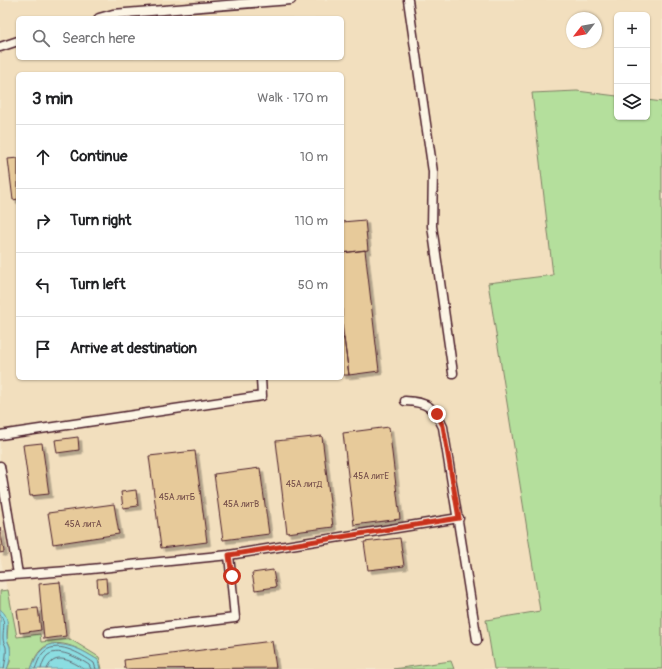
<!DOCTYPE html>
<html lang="en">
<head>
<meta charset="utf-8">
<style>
  :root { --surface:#fff; --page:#f2f2f2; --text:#202124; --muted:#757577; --line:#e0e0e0 }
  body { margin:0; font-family:Pangolin,sans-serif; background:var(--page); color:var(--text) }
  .controls { position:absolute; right:12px; top:12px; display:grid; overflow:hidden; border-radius:6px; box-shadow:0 1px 3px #0004 }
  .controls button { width:36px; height:36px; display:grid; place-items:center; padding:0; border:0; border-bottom:1px solid var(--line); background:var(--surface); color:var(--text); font:20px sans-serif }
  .compass { position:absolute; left:566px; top:12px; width:36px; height:36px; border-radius:50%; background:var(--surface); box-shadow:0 1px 3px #0004; rotate:239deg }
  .stop { position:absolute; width:12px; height:12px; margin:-9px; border:3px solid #c8321e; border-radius:50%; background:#fff }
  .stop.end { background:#c8321e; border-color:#fff; box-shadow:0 1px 4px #0008 }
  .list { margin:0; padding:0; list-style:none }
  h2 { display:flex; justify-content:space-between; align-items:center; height:52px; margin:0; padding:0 16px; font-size:17px }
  h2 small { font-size:13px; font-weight:400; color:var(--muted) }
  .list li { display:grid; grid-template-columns:26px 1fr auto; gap:12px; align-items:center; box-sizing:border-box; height:64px; padding:0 16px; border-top:1px solid var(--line) }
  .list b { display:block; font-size:15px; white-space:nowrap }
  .list em { font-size:13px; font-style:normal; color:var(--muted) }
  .icon { flex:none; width:22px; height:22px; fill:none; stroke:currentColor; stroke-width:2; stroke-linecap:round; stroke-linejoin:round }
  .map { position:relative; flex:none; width:662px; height:669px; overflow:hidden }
  .search { position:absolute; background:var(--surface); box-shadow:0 1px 3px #0004; left:16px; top:16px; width:328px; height:44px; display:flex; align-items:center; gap:10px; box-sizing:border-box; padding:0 14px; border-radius:6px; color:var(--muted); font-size:15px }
  .panel { position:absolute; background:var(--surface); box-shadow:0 1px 3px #0004; left:16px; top:72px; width:328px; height:308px; border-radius:6px }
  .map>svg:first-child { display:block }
  .built { fill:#f2dfbe; fill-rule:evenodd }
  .green { fill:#b4df9c; stroke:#7f7f64 }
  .water { fill:#8bdde1; stroke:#719198 }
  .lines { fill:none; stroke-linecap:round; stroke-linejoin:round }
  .shore { stroke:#646b74; stroke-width:1 }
  .building { fill:#e7ca9a; stroke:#4a1f2b; filter:url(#shadow) }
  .lane-casing { stroke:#4a1f2b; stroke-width:11 }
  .lane { stroke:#fcf5e5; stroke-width:8 }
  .route { stroke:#c8321e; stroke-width:5 }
  .labels { text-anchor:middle; stroke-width:4; stroke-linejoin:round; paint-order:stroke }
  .number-label { font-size:9px; fill:#714a47 }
</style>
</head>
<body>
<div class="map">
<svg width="662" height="669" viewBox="0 0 662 669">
  <defs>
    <filter id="shadow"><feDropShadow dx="3.5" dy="3.5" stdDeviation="0" flood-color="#0004"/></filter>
  </defs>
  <rect width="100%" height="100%" fill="#f6e8ce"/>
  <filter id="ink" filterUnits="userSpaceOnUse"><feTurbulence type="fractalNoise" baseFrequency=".025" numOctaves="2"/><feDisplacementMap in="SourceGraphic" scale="8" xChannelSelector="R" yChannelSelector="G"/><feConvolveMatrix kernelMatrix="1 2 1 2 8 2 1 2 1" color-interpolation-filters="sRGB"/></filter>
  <g filter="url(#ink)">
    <path class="built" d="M 0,0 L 662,0 L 662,102 L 647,100 L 647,15 L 617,15 L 617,96 L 577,91 L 532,93 L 553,275 L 488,284 L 540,611 L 486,621 L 494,669 L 454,669 L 451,661 L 393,669 L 102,669 L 99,657 L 70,639 L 41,642 L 40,634 L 17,637 L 0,556 ZM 18,18 L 342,18 L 342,58 L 18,58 ZM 572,18 L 596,18 L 596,42 L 572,42 ZM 18,74 L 342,74 L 342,378 L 18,378 Z"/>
    <path class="green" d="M 577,91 L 617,96 L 617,117 L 647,117 L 647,100 L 662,102 L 662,669 L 494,669 L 486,620 L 540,611 L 488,283 L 553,275 L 532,93 Z
      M 8,590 L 17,637 L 40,634 L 41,642 L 70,639 L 99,657 L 102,669 L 100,669 L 98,660 C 82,650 54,633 39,652 C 35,656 33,664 31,669 L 7,669 L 10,662 L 10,646 L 7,639 L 8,624 L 0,609 L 0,591 Z
      M 451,661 L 454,669 L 393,669 Z"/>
    <path class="water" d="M 0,609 C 11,618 6,626 7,638 C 7,641 9,644 10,647 C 11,654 10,662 7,669 L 0,669 Z
      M 52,644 C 73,645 80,649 98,660 L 100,669 L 31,669 C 36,657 39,649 52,644 Z"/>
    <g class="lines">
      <path class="shore" d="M 0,614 C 6,622 3,629 3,638 C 3,642 5,644 6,647 C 7,654 5,662 4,669
        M 35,669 C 37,664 39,658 42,654 C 55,638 81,654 94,663 L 96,669
        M 41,669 C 42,665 43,661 46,657 C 56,645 80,659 89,665 L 91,669
        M 47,669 C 54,651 72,661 84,669"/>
    </g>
    <path class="building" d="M 18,158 L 18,199 L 13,200 L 8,159 Z
      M 365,220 L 368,250 L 342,253 L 342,222 Z
      M 365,250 L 379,371 L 349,375 L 342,324 L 342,253 Z
      M 342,338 L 344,338 L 349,375 L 342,375 Z
      M 389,427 L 400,519 L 354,525 L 343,433 Z
      M 322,436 L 333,527 L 287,533 L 276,441 Z
      M 78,437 L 79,450 L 57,453 L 55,440 Z
      M 42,443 L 49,494 L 30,496 L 23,445 Z
      M 195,451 L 207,542 L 161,548 L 149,456 Z
      M 260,468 L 269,534 L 223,540 L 214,474 Z
      M 136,490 L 138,506 L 123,508 L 121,492 Z
      M 114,504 L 119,534 L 53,544 L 48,513 Z
      M 0,527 L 4,552 L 0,553 Z
      M 400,538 L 404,566 L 368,570 L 364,542 Z
      M 273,570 L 276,587 L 255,590 L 252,573 Z
      M 106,578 L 107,593 L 98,593 L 97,579 Z
      M 60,582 L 66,636 L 44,639 L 39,584 Z
      M 38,608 L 41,630 L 20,633 L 17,610 Z
      M 272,641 L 276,668 L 125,669 L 124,660 Z"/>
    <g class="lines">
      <defs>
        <path id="lane" d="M 408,0 L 433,172 L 432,226 L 453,373
          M 99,18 L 113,14 L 291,0
          M 0,47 L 18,41
          M 405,401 C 427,402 434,407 443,427 L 477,640
          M 0,435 L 262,396 L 261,378
          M 0,466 L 18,574
          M 0,576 L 81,570 L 229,555 L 459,518
          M 109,633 L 235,618 L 229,555"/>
      </defs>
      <use href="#lane" class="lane-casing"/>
      <use href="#lane" class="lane"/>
    </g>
  </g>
  <g class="lines" filter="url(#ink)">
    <path class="route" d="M 232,576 L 229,555 L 459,518 L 443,426 L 437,414"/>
  </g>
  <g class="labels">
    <g class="number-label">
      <text x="371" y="479">45А литЕ</text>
      <text x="304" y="487">45А литД</text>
      <text x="177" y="500">45А литБ</text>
      <text x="241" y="507">45А литВ</text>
      <text x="83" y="527">45А литА</text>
    </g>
  </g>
</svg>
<div class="controls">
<button>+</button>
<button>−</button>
<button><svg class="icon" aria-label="layers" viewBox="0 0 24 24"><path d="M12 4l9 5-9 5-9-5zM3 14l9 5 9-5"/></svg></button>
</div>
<svg class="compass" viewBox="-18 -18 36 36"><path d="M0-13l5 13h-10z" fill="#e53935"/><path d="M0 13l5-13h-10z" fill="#757577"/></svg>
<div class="stop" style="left:232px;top:576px"></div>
<div class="stop end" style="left:437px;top:414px"></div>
<div class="search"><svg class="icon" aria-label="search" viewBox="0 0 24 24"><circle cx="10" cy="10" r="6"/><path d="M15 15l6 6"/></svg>Search here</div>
<section class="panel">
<h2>3 min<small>Walk · 170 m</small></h2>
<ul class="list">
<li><svg class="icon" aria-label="ahead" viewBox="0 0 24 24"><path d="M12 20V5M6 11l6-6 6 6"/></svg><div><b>Continue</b></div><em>10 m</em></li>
<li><svg class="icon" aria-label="right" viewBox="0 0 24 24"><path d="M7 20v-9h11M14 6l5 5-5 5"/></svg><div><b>Turn right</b></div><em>110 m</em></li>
<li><svg class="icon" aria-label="left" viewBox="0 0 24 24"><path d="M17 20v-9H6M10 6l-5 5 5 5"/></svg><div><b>Turn left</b></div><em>50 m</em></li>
<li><svg class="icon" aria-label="arrive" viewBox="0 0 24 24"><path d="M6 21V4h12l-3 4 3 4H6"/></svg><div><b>Arrive at destination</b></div></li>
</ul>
</section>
</div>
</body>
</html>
